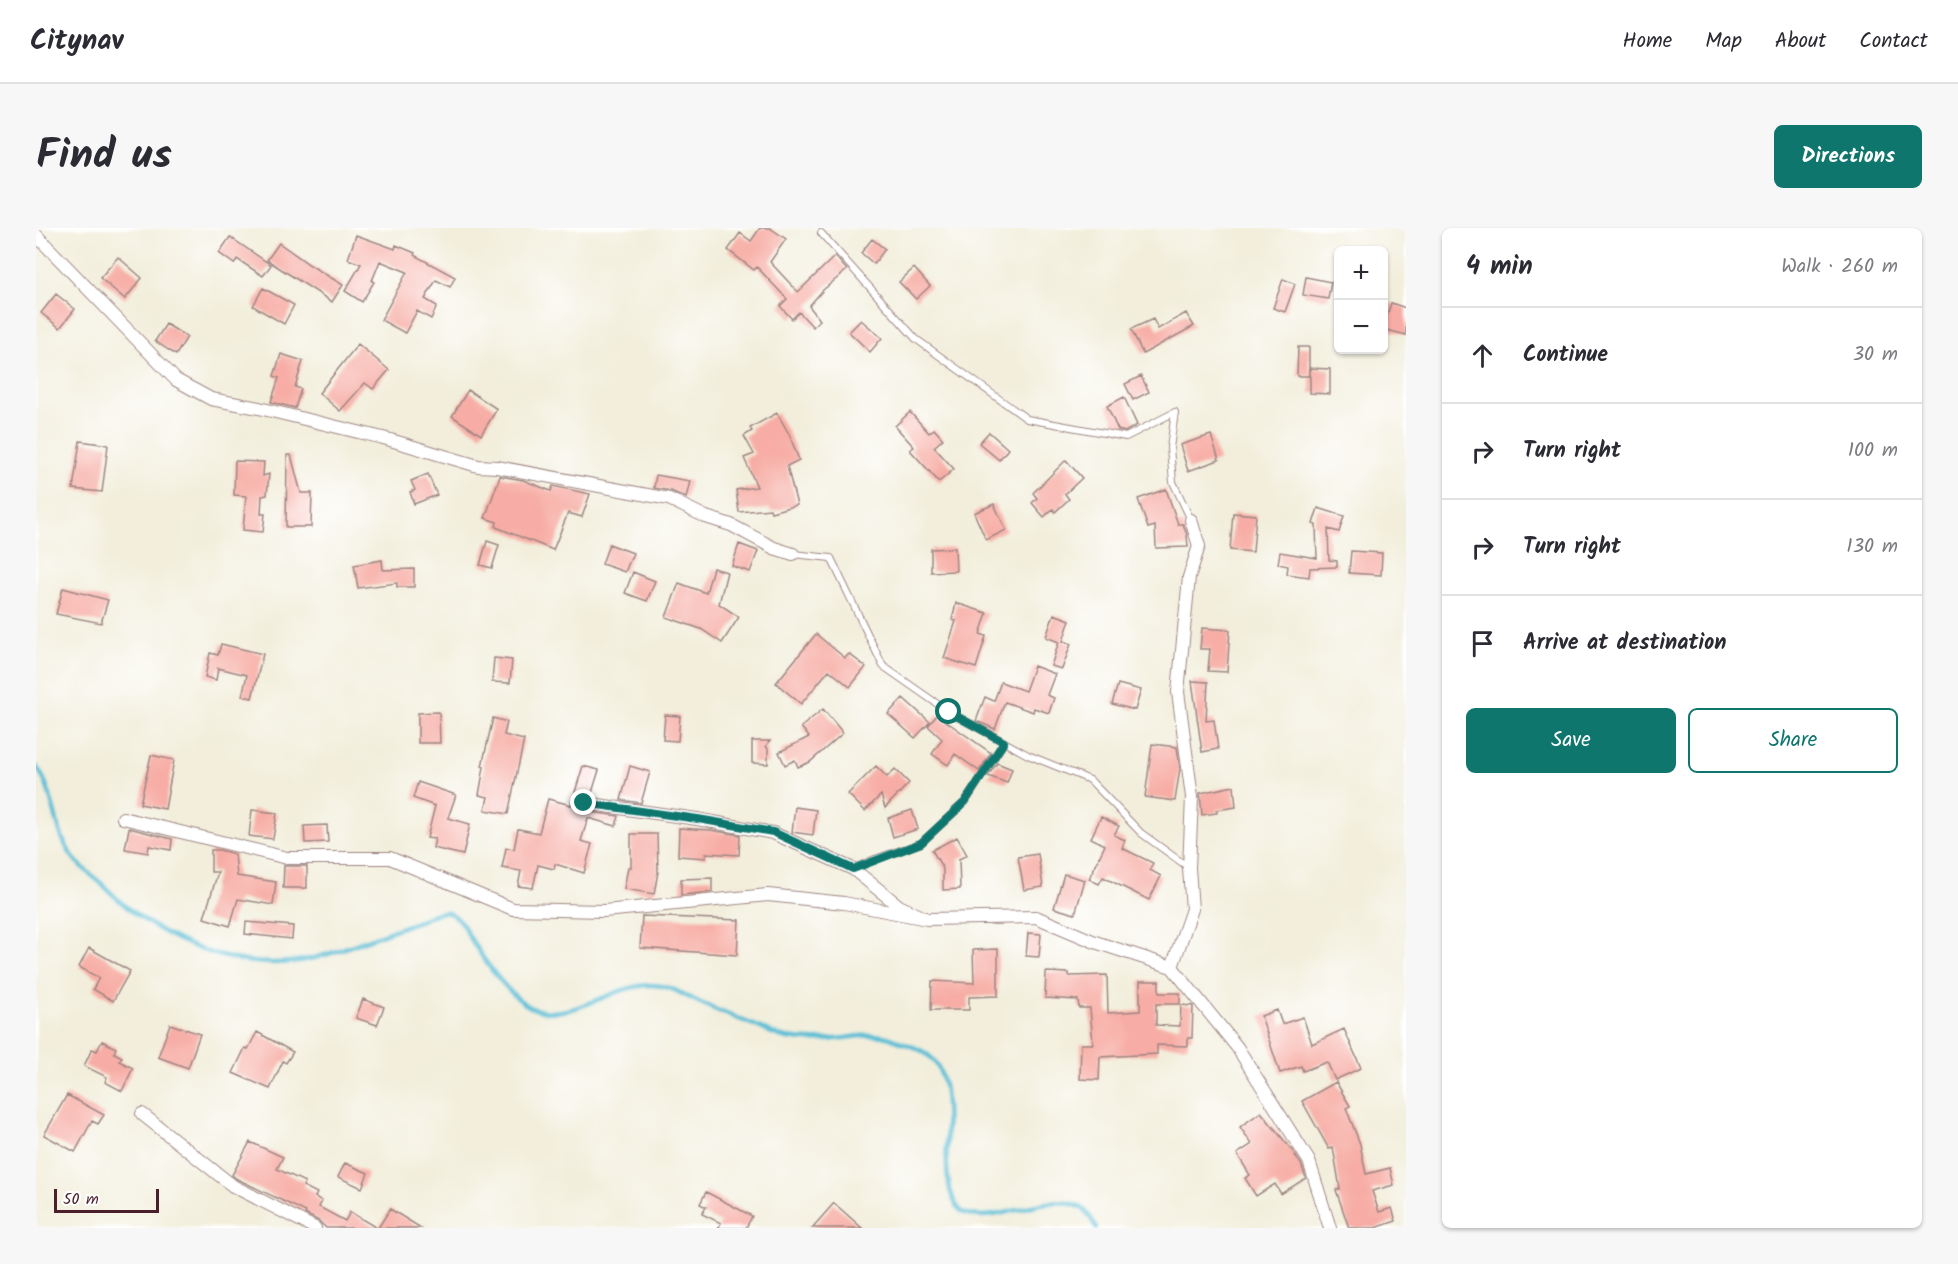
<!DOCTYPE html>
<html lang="en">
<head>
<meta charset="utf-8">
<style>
  :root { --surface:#fff; --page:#f7f7f7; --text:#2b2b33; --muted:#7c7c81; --line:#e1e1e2; --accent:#0f766e }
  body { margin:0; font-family:Kalam,sans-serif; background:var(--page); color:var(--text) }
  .controls { position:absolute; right:18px; top:18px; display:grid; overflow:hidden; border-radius:9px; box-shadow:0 2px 4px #0004 }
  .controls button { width:54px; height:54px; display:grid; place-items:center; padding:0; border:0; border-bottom:2px solid var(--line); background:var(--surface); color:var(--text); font:30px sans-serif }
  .scale { position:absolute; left:18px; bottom:15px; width:105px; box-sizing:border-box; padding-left:6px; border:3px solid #4a1f2b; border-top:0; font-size:16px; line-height:21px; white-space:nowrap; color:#4a1f2b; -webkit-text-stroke:4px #fff; paint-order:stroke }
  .stop { position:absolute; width:18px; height:18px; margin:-14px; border:4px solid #0f766e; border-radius:50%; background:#fff }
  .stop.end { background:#0f766e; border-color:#fff; box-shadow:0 2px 6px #0008 }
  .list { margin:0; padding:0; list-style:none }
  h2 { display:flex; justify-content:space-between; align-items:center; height:78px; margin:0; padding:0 24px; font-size:26px }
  h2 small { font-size:20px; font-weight:400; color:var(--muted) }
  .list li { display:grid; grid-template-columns:39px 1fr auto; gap:18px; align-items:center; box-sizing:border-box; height:96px; padding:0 24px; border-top:2px solid var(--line) }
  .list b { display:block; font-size:22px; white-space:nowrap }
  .list em { font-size:20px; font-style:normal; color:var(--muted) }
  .actions { display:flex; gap:12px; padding:18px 24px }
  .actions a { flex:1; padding:14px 0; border:2px solid var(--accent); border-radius:9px; text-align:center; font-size:21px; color:var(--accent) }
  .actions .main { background:var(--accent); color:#fff }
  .icon { flex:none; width:33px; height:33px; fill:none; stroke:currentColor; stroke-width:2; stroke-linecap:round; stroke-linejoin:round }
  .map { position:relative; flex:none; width:1370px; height:1000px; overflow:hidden; border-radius:9px }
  header { display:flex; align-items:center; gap:36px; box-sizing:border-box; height:84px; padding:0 30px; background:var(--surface); border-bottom:2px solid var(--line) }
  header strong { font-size:28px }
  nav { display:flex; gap:33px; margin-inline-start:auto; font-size:21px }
  .intro { display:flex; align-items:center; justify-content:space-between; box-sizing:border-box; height:144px; padding:0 36px }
  h1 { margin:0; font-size:42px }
  .button { padding:15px 27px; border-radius:9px; background:var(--accent); color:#fff; font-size:21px; font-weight:700 }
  main { display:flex; gap:36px; padding:0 36px }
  aside { flex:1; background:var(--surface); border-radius:9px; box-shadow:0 2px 4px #0004 }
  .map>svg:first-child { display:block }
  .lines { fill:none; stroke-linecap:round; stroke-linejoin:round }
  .stream { stroke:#58bed6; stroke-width:4.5 }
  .building { fill:#f7ada5 }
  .service-casing { stroke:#9e8683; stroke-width:8 }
  .minor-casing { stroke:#9e8683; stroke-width:14 }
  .service { stroke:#fff; stroke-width:6 }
  .minor { stroke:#fff; stroke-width:12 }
  .route { stroke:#0f766e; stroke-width:8 }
</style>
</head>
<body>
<header>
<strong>Citynav</strong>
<nav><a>Home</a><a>Map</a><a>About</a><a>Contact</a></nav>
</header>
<div class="intro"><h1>Find us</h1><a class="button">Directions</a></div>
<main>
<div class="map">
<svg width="1370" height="1000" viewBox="0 0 1370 1000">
  <rect width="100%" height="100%" fill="#fff"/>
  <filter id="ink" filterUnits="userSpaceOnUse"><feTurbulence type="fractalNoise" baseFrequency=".0167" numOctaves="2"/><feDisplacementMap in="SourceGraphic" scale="12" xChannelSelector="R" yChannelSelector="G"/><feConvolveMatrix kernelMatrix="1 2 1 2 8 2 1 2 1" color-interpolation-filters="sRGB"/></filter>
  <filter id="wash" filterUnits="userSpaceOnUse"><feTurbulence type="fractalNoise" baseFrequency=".008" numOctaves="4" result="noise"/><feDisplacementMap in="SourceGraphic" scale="24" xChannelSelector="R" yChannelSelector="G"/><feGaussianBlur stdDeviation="1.35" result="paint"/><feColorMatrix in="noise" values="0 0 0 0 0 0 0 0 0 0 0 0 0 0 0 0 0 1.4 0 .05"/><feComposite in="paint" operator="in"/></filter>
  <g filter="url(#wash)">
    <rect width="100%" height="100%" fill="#f2eedb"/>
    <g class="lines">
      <path class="stream" d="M 0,538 C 21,566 16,605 40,633 C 48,641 57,649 66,656 C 76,666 86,676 97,684 C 152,725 224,749 292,726 C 322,716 352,704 383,693 C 389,691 396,686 402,685 C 406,684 411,684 415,686 C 426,691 430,704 436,713 C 449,734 478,776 502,782 C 539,792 579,756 616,757 C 635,757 650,769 667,776 C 684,784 701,790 718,797 C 729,802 740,808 751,810 C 765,812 784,813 799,811 C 815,810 832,805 847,808 C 854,809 861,813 867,815 C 875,818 885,821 892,827 C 929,855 893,953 926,984 C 960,1000 1010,961 1044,979 C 1051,982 1056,992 1060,1000"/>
    </g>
    <g id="blocks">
      <path class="building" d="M 724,0 L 734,0 L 750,11 L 734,34 L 762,64 L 799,28 L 811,42 L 787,62 L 773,78 L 784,92 L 777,99 L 763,84 L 756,91 L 744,78 L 751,71 L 721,39 L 718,42 L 692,22 L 704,5 L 715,13 Z
        M 320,7 L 359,21 L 360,17 L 379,25 L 378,27 L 419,49 L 414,59 L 400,52 L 389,71 L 401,78 L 395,91 L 381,83 L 369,105 L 345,92 L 371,44 L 344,33 L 336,53 L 338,54 L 326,74 L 309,63 L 325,36 L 312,31 Z
        M 194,9 L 235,37 L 227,48 L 201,31 L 198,36 L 183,25 Z
        M 836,11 L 849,21 L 838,36 L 825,25 Z
        M 243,15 L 274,37 L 307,57 L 296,74 L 231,32 Z
        M 82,29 L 106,50 L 89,71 L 64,50 Z
        M 878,40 L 894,58 L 880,71 L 863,54 Z
        M 1270,49 L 1295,54 L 1292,71 L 1267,67 Z
        M 1247,51 L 1259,56 L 1249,84 L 1237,80 Z
        M 227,60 L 258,77 L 248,96 L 217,78 Z
        M 20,66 L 39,81 L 24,100 L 5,85 Z
        M 1355,75 L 1370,80 L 1370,107 L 1347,101 Z
        M 1150,85 L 1158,98 L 1107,126 L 1095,101 L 1117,91 L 1122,101 Z
        M 825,92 L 846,110 L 834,124 L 813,104 Z
        M 130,96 L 151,109 L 140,127 L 119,113 Z
        M 322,116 L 353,142 L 337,161 L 329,155 L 304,183 L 283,165 Z
        M 1262,119 L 1273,119 L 1273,148 L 1261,148 Z
        M 245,126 L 267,133 L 259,159 L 265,161 L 259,180 L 235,174 L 243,150 L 238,148 Z
        M 1274,140 L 1294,141 L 1294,166 L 1274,165 Z
        M 1105,148 L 1113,164 L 1097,172 L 1089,156 Z
        M 432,162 L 461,181 L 445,207 L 416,188 Z
        M 1088,169 L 1101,197 L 1089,204 L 1082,202 L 1071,178 Z
        M 874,184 L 893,205 L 898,201 L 907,211 L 898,219 L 918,241 L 903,254 L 874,222 L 878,219 L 859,198 Z
        M 741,185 L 753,206 L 763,232 L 751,238 L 761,277 L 735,284 L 734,281 L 703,284 L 700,262 L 721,259 L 708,230 L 718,226 L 708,208 L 716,203 L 714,200 Z
        M 953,204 L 972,221 L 963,232 L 943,215 Z
        M 1175,207 L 1183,232 L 1152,243 L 1144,217 Z
        M 44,213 L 72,217 L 66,264 L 37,261 Z
        M 251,227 L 255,227 L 265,265 L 276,265 L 275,299 L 250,299 Z
        M 1030,232 L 1046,250 L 1029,266 L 1033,271 L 1019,284 L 1017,281 L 1008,289 L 996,275 L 1001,270 L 997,265 Z
        M 199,233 L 228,234 L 227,248 L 233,246 L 231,267 L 226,268 L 225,286 L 229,286 L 227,304 L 207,302 L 210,268 L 198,267 Z
        M 392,246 L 401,267 L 378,276 L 374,264 L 379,262 L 375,253 Z
        M 620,247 L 654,253 L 650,270 L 635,263 L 618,260 Z
        M 464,248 L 487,252 L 515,263 L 517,258 L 554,266 L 546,289 L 532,285 L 517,322 L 460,299 L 461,294 L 449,290 Z
        M 1130,261 L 1142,296 L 1147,296 L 1151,307 L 1152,319 L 1120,320 L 1119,298 L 1112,300 L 1102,271 Z
        M 958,276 L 970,302 L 950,312 L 938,285 Z
        M 1282,280 L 1308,288 L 1303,304 L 1292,301 L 1293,332 L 1301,333 L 1301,339 L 1274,340 L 1273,349 L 1251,346 L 1252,338 L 1242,336 L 1244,324 L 1281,330 L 1280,297 L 1277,296 Z
        M 1197,285 L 1220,287 L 1217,324 L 1194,322 Z
        M 451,313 L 463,317 L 456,340 L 444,337 Z
        M 573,316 L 597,325 L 589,344 L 566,336 Z
        M 703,316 L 722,323 L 714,344 L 696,338 Z
        M 919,320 L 920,343 L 895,344 L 895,321 Z
        M 1315,323 L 1346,325 L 1345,347 L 1313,345 Z
        M 346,332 L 347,342 L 378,341 L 378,359 L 361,359 L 361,355 L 322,360 L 318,337 Z
        M 677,340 L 691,344 L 683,376 L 703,389 L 686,415 L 665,401 L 630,389 L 643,355 L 670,365 Z
        M 597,344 L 619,353 L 611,373 L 589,365 Z
        M 27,360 L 72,372 L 65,395 L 20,386 Z
        M 920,375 L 951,385 L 944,406 L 950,408 L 940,440 L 908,430 L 920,393 L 916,392 Z
        M 1018,386 L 1034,392 L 1027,413 L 1035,416 L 1026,441 L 1015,438 L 1023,414 L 1010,409 Z
        M 1166,400 L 1194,402 L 1191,444 L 1172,443 L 1174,421 L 1164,421 Z
        M 780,406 L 809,430 L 813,426 L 830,439 L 814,459 L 793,442 L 765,476 L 740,455 Z
        M 185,416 L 227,426 L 216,470 L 206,468 L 211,447 L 182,440 L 180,452 L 169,449 L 174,425 L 182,427 Z
        M 458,430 L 476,432 L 474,455 L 456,454 Z
        M 998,438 L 1019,446 L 1011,467 L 1018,470 L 1013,485 L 998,480 L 997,484 L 969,474 L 959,501 L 940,493 L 949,469 L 958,473 L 965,454 L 989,463 Z
        M 1156,453 L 1172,454 L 1170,493 L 1178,492 L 1182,521 L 1166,524 Z
        M 1082,456 L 1105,462 L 1099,482 L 1076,476 Z
        M 867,470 L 894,494 L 879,510 L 852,486 Z
        M 787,481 L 807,505 L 774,534 L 762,539 L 759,532 L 749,537 L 743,524 L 773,509 L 765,499 Z
        M 403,484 L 404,515 L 382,515 L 382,485 Z
        M 629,487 L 644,488 L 642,513 L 627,512 Z
        M 901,487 L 955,525 L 943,543 L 919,526 L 912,537 L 896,526 L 906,511 L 892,498 Z
        M 457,490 L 471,494 L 468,507 L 488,512 L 472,586 L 449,582 L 452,569 L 443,567 L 448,539 L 446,538 Z
        M 716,513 L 734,513 L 730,518 L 732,521 L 732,536 L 716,535 Z
        M 1116,516 L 1141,519 L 1144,540 L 1139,573 L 1109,569 Z
        M 115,527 L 138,532 L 129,581 L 104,576 Z
        M 961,535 L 976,541 L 971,555 L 952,548 Z
        M 547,538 L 563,542 L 555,568 L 544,568 L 540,573 L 541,579 L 547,583 L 583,588 L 580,598 L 552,590 L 545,613 L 556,616 L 548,645 L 519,636 L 518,641 L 502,637 L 497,660 L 482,658 L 485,643 L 466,640 L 470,620 L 478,621 L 482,601 L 503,605 L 512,571 L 535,577 Z
        M 594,538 L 614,544 L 605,575 L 585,572 Z
        M 840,538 L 851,549 L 859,541 L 873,555 L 849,580 L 845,567 L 829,583 L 812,566 Z
        M 382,554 L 420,567 L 412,590 L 434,596 L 427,627 L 397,620 L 399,611 L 391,610 L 399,578 L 377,570 Z
        M 1198,558 L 1200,579 L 1180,582 L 1181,585 L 1166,587 L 1164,565 Z
        M 759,579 L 780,582 L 777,607 L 756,604 Z
        M 216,582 L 241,585 L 237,611 L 213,608 Z
        M 876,582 L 882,601 L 857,609 L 852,590 Z
        M 1065,589 L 1083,598 L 1078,607 L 1089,612 L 1086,620 L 1117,635 L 1114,642 L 1125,648 L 1113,672 L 1067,649 L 1063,656 L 1053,651 L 1069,617 L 1055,610 Z
        M 291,597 L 292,614 L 269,615 L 268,598 Z
        M 93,600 L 136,611 L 135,622 L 113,618 L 112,625 L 89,621 Z
        M 643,600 L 674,602 L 704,607 L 703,627 L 670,625 L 670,630 L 642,628 Z
        M 595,606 L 621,606 L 622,644 L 618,666 L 588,661 L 592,639 L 595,639 Z
        M 921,609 L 931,627 L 923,631 L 924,661 L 907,662 L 907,641 L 896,622 Z
        M 175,622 L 183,622 L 199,626 L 201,648 L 240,654 L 237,677 L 202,671 L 194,698 L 168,690 L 182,644 L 175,644 Z
        M 1002,626 L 1007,659 L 988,662 L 982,629 Z
        M 248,638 L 271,638 L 271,660 L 247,660 Z
        M 1028,646 L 1049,652 L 1039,686 L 1018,680 Z
        M 676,650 L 676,664 L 645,667 L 645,651 Z
        M 606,688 L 703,692 L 701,727 L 604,720 Z
        M 210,694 L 257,698 L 256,711 L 209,706 Z
        M 992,705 L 1005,706 L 1003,729 L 990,728 Z
        M 53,720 L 94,743 L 77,773 L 57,761 L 63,750 L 43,739 Z
        M 962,721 L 962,768 L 933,769 L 933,782 L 895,782 L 896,753 L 938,755 L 937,722 Z
        M 1010,744 L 1033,745 L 1033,748 L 1071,747 L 1072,785 L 1104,783 L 1104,753 L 1123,753 L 1123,765 L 1144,765 L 1144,776 L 1120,776 L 1120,797 L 1144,798 L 1145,777 L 1157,778 L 1156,810 L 1152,810 L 1152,818 L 1121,817 L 1121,826 L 1064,829 L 1063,852 L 1044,851 L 1045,816 L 1057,816 L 1054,780 L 1043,780 L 1042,772 L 1009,770 Z
        M 327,771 L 348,779 L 341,797 L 320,790 Z
        M 1241,782 L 1246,796 L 1267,789 L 1276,816 L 1308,801 L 1325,840 L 1299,852 L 1291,834 L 1267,843 L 1265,838 L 1244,845 L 1225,788 Z
        M 134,796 L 164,806 L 152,840 L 122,829 Z
        M 221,804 L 257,824 L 250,835 L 247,833 L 234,861 L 197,845 L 209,820 L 212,821 Z
        M 66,813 L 80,820 L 78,825 L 86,829 L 83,833 L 97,840 L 86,863 L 69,854 L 71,849 L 48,838 L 56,821 L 61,823 Z
        M 1300,854 L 1314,878 L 1310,880 L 1324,916 L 1330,946 L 1354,940 L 1358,957 L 1336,963 L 1343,984 L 1356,980 L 1360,993 L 1339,1000 L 1313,1000 L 1300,962 L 1304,961 L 1297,919 L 1293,921 L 1266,873 Z
        M 31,867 L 68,887 L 62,896 L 56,893 L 39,924 L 8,907 Z
        M 1225,884 L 1255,921 L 1265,936 L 1270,950 L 1245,966 L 1239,956 L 1220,968 L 1209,950 L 1214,947 L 1201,926 L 1216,916 L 1204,899 Z
        M 214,914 L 247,929 L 241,941 L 269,954 L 267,958 L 281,965 L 279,969 L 286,973 L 283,979 L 309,993 L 314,984 L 341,1000 L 290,1000 L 283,993 L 269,986 L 270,984 L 201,951 L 196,947 Z
        M 309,935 L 332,945 L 326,960 L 302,949 Z
        M 670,964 L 716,988 L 710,1000 L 682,1000 L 685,995 L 666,986 L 670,979 L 664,976 Z
        M 798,975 L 826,1000 L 776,1000 Z
        M 354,981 L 385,1000 L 342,1000 Z"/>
    </g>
  </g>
  <g filter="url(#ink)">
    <use href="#blocks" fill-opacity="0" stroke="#9e8683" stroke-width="1.5"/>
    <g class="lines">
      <defs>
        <path id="service" d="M 785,5 L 880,111 L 991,191 L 1090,209 L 1139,184 L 1134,220 L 1137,254 L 1155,292
          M 757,326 L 795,330 L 847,438 L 913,484 L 992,527 L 1054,552 L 1105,605 L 1152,639
          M 817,641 L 839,631 L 885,615 L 929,574 L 968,514"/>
        <path id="minor" d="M 0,7 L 140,152 L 175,171 L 223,180 L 351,211 L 442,238 L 461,239 L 633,271 L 670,289 L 695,297 L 738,320 L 757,326
          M 1155,292 L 1163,318 L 1153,349 L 1142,464 L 1156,569 L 1153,640 L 1156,681 L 1136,739 L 1201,819 L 1273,933 L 1294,1000
          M 548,575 L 661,591 L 737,605 L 817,641 L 863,678 L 891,691 L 1000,689 L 1059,714 L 1136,739
          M 87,590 L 251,630 L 354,630 L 477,681 L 568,683 L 732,667 L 808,675 L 891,691
          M 106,886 L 197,958 L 279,1000"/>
      </defs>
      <use href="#service" class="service-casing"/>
      <use href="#minor" class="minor-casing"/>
      <use href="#service" class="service"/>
      <use href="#minor" class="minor"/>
    </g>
  </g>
  <g class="lines" filter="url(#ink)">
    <path class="route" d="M 548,575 L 662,591 L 737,604 L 817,641 L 885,615 L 929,574 L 968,514 L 913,484"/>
  </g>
</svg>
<div class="controls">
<button>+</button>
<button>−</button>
</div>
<div class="scale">50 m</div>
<div class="stop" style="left:913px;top:484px"></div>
<div class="stop end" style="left:548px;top:575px"></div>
</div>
<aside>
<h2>4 min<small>Walk · 260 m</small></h2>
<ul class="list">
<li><svg class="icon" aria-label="ahead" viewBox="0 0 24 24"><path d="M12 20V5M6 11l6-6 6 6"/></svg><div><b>Continue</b></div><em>30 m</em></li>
<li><svg class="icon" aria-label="right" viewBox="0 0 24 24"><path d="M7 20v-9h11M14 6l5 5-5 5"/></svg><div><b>Turn right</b></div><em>100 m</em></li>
<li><svg class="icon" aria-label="right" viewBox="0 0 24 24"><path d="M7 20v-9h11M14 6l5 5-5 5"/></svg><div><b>Turn right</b></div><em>130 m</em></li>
<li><svg class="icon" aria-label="arrive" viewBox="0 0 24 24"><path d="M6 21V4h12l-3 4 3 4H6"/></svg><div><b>Arrive at destination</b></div></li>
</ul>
<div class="actions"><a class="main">Save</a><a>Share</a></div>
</aside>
</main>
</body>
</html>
